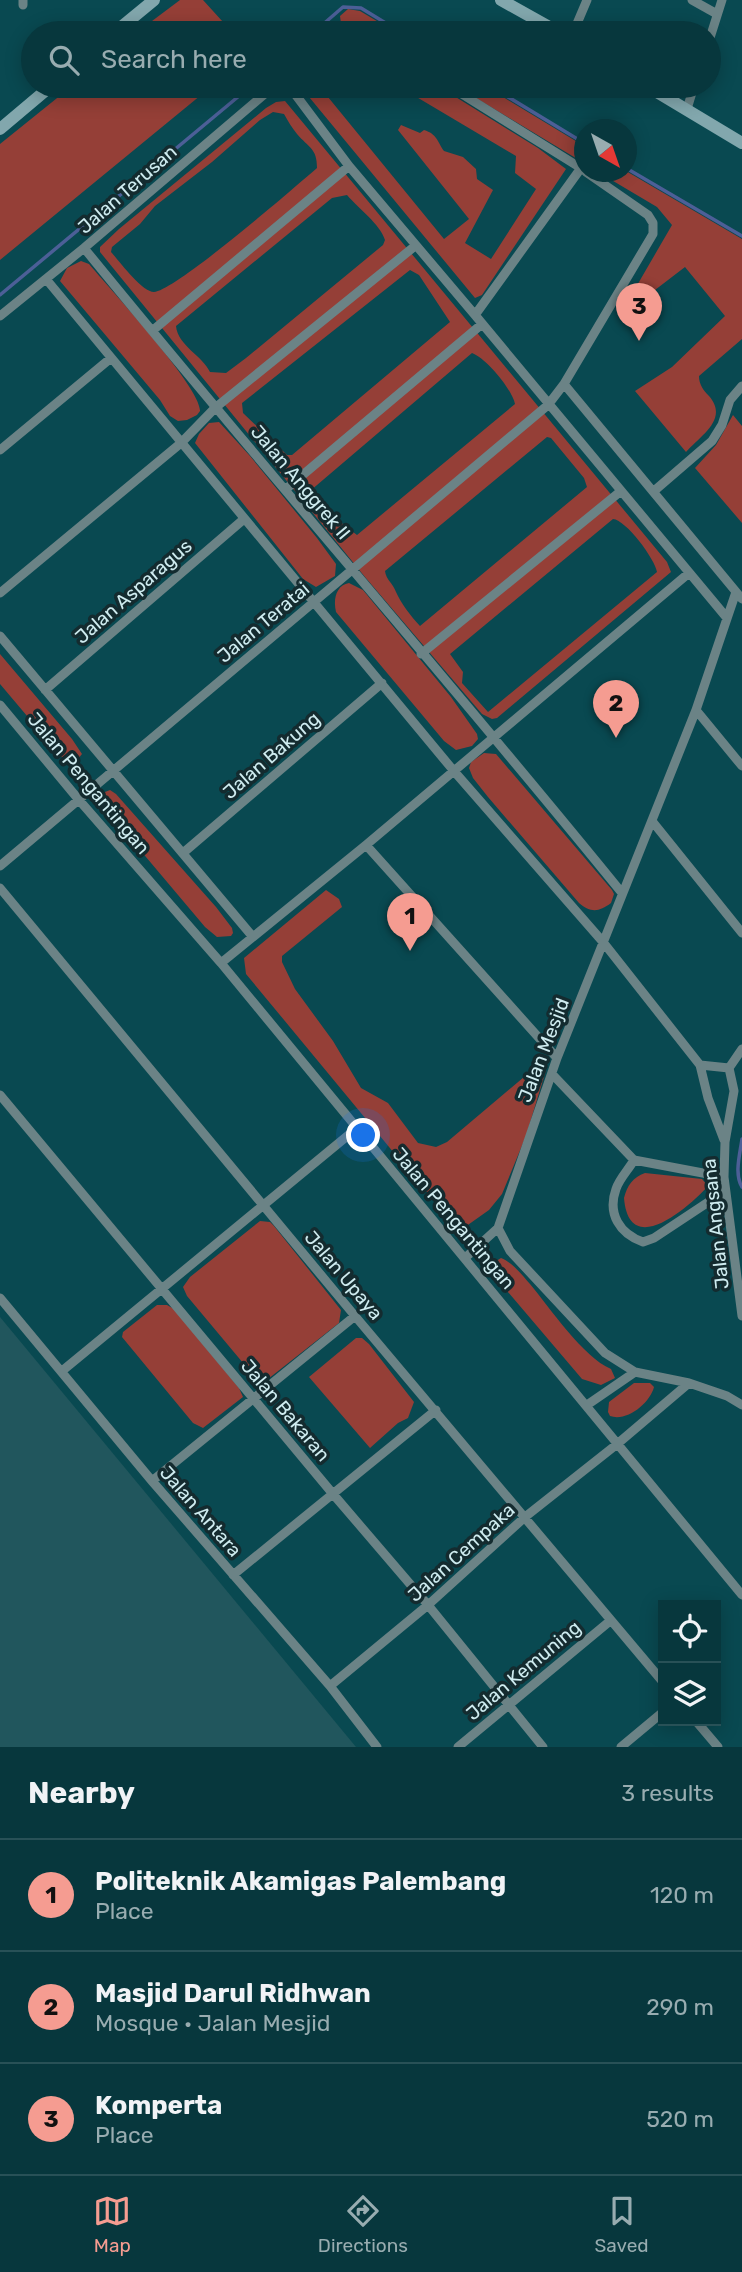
<!DOCTYPE html>
<html lang="en">
<head>
<meta charset="utf-8">
<style>
  :root { --surface:#07373d; --page:#154248; --text:#f1f3f6; --muted:#98acb0; --line:#285157; --accent:#f59c91 }
  body { margin:0; font-family:Rubik,sans-serif; background:var(--page); color:var(--text) }
  .controls { position:absolute; right:21px; bottom:21px; display:grid; overflow:hidden; border-radius:0px; box-shadow:0 4px 18px #0003 }
  .controls button { width:63px; height:63px; display:grid; place-items:center; padding:0; border:0; border-bottom:2px solid var(--line); background:var(--surface); color:var(--text); font:35px sans-serif }
  .compass { position:absolute; left:574px; top:119px; width:63px; height:63px; border-radius:50%; background:var(--surface); box-shadow:0 4px 18px #0003; rotate:140deg }
  .you { position:absolute; left:364px; top:1136px; width:24px; height:24px; margin:-18px; border:5px solid #fff; border-radius:50%; background:#1a73e8; box-shadow:0 0 0 10px #1a73e833 }
  .badge { display:grid; place-items:center; width:46px; height:46px; border-radius:50%; background:var(--accent); color:#111; font-size:23px; font-weight:700 }
  .pin { position:absolute; translate:-50% -58px; filter:drop-shadow(0 2px 4px #0008) }
  .pin::after { content:''; position:absolute; top:37px; width:24px; height:21px; background:inherit; clip-path:polygon(0 0,100% 0,50% 100%) }
  .list { margin:0; padding:0; list-style:none }
  h2 { display:flex; justify-content:space-between; align-items:center; height:91px; margin:0; padding:0 28px; font-size:30px }
  h2 small { font-size:23px; font-weight:400; color:var(--muted) }
  .list li { display:grid; grid-template-columns:46px 1fr auto; gap:21px; align-items:center; box-sizing:border-box; height:112px; padding:0 28px; border-top:2px solid var(--line) }
  .list b { display:block; font-size:26px; white-space:nowrap }
  .list p { margin:0; font-size:23px; white-space:nowrap; color:var(--muted) }
  .list em { font-size:23px; font-style:normal; color:var(--muted) }
  .icon { flex:none; width:38px; height:38px; fill:none; stroke:currentColor; stroke-width:2; stroke-linecap:round; stroke-linejoin:round }
  .map { position:relative; flex:none; width:742px; height:1747px; overflow:hidden }
  .search { position:absolute; background:var(--surface); box-shadow:0 4px 18px #0003; left:21px; right:21px; top:21px; height:77px; display:flex; align-items:center; gap:18px; box-sizing:border-box; padding:0 24px; border-radius:38px; color:var(--muted); font-size:26px }
  .sheet { height:427px; background:var(--surface) }
  nav { display:flex; justify-content:space-around; align-items:center; box-sizing:border-box; height:98px; border-top:2px solid var(--line); background:var(--surface); font-size:19px; color:var(--muted) }
  nav a { display:grid; justify-items:center; gap:4px }
  nav .on { color:var(--accent) }
  .map>svg:first-child { display:block }
  .built { fill:#21565d }
  .green { fill:#953f37; fill-rule:evenodd }
  .lines { fill:none; stroke-linecap:round; stroke-linejoin:round }
  .stream { stroke:#4c5f97; stroke-width:3.5 }
  .street { stroke:#6b8386; stroke-width:9 }
  .secondary { stroke:#82a7ad; stroke-width:12 }
  .labels { text-anchor:middle; stroke-width:7; stroke-linejoin:round; paint-order:stroke }
  .street-label { font-size:19px; fill:#cfecf0; stroke:#142b2f }
</style>
</head>
<body>
<div class="map">
<svg width="742" height="1747" viewBox="0 0 742 1747">
  <rect width="100%" height="100%" fill="#094951"/>
  <path class="built" d="M 0,1317 L 356,1747 L 0,1747 Z"/>
  <path class="green" d="M 180,0 L 203,0 L 233,33 L 136,33 Z
    M 348,9 L 360,11 L 397,33 L 342,31 L 340,16 Z
    M 72,86 L 212,86 L 0,260 L 0,144 Z
    M 300,86 L 319,86 L 444,239 L 469,219 L 398,130 L 401,125 L 420,133 L 424,130 C 437,134 437,141 444,151 L 463,157 L 476,169 L 477,179 L 493,190 L 465,243 L 491,259 L 536,189 L 515,173 L 516,156 L 398,86 L 391,90 L 383,86 L 438,86 L 538,148 L 566,169 L 482,295 L 475,298 Z
    M 456,86 L 485,86 L 584,146 L 584,163 Z
    M 285,101 L 667,562 L 671,572 L 497,718 L 492,719 L 482,714 L 365,577 L 100,252 L 100,247 L 119,229 L 266,108 L 276,102 ZM 273,112 L 284,114 C 288,121 292,128 297,134 C 309,148 317,148 317,168 C 294,188 175,291 154,292 C 142,292 120,262 111,252 L 112,247 L 140,224 L 155,206 L 212,162 L 260,120 ZM 347,195 C 359,209 380,224 385,240 L 383,245 L 246,358 L 226,373 L 210,372 C 202,355 178,346 176,326 L 332,198 ZM 410,270 L 419,275 L 450,322 L 292,455 L 287,455 L 243,413 L 242,403 ZM 472,353 C 486,358 512,389 515,404 L 357,535 L 330,514 L 310,491 ZM 547,437 L 551,438 L 584,478 L 587,487 L 420,626 C 410,615 402,605 396,592 C 393,583 386,580 385,571 ZM 613,519 C 626,520 655,559 657,572 L 488,712 L 462,683 L 463,672 L 450,654 Z
    M 626,171 L 742,239 L 742,339 L 699,376 C 699,384 703,390 709,396 C 729,419 701,435 686,452 L 635,391 L 672,367 L 725,316 L 685,267 L 655,290 L 645,301 L 632,294 L 672,225 L 657,207 L 598,172 Z
    M 81,261 L 89,264 C 109,288 201,387 200,411 L 197,415 L 187,420 L 178,421 L 170,416 L 160,400 L 60,281 L 67,268 Z
    M 733,415 L 742,426 L 742,523 L 695,468 L 716,445 Z
    M 219,422 L 250,456 L 317,538 L 336,564 L 335,576 L 316,587 L 303,579 L 195,443 L 199,434 L 209,423 Z
    M 349,583 L 363,590 L 451,697 L 477,734 L 478,739 L 472,746 L 456,750 L 444,741 L 336,612 C 333,600 336,585 349,583 Z
    M 0,654 L 72,739 L 82,754 L 71,768 L 0,684 Z
    M 484,753 L 496,754 L 612,890 L 614,894 L 611,903 C 599,912 591,913 579,903 L 488,797 L 473,778 L 469,768 L 471,762 Z
    M 110,790 L 116,794 L 216,907 L 232,928 L 233,933 L 231,936 L 217,937 L 205,927 L 103,806 L 101,801 L 105,792 Z
    M 326,890 L 339,899 L 342,907 L 282,956 L 282,962 L 295,989 L 333,1041 L 361,1088 L 388,1103 L 418,1143 L 436,1147 L 447,1142 L 543,1061 L 546,1070 L 526,1136 L 502,1194 L 489,1210 L 465,1227 L 455,1224 L 418,1182 L 246,974 L 244,958 Z
    M 645,1173 L 702,1179 L 708,1186 C 689,1207 629,1260 624,1198 C 627,1186 633,1177 645,1173 Z
    M 260,1221 L 270,1222 L 274,1226 L 341,1310 L 339,1323 L 268,1379 L 258,1381 L 187,1296 L 183,1287 L 190,1277 Z
    M 501,1258 C 513,1263 522,1275 530,1284 C 550,1308 583,1357 611,1369 L 615,1378 L 601,1385 L 582,1379 L 496,1278 L 493,1263 Z
    M 157,1305 L 167,1305 L 174,1309 L 239,1388 L 243,1397 L 203,1428 L 193,1423 L 122,1337 L 123,1332 Z
    M 356,1338 L 362,1338 L 369,1344 L 414,1402 L 408,1418 L 398,1423 L 370,1448 L 309,1377 Z
    M 634,1383 L 650,1383 L 654,1387 C 650,1403 627,1422 610,1416 L 608,1412 L 609,1402 Z"/>
  <g class="lines">
    <path class="stream" d="M 313,33 L 343,7 L 361,8 L 402,33
      M 490,86 L 584,143
      M 626,168 L 742,236
      M 0,295 L 251,86
      M 742,1139 C 740,1154 734,1174 742,1187"/>
    <path class="street" d="M 692,0 L 717,14
      M 23,5 L 23,0
      M 573,33 L 587,0
      M 671,33 L 673,32
      M 709,41 L 722,0
      M 289,86 L 349,166 L 475,315
      M 449,86 L 584,170
      M 687,109 L 694,86
      M 581,168 L 475,315 L 727,618
      M 84,248 C 261,466 446,676 622,893
      M 46,279 L 453,770 L 603,942 L 700,1065 L 729,1068
      M 0,316 L 84,248 L 274,86
      M 152,331 L 349,166
      M 564,384 L 742,599
      M 0,450 L 111,358
      M 286,489 L 482,324
      M 654,491 L 712,441 L 722,425 L 730,400 L 742,386
      M 736,592 L 696,710 L 557,1058 L 498,1228 L 510,1251 L 605,1353 L 635,1372 L 689,1383 L 727,1396 L 742,1405
      M 0,593 L 181,443 L 215,408 L 415,246
      M 0,636 L 253,937
      M 421,654 L 621,491
      M 45,690 L 244,519
      M 0,705 L 79,800 L 221,963 L 742,1595
      M 696,710 L 742,766
      M 652,821 L 742,933
      M 366,845 L 557,1058
      M 183,853 L 382,683
      M 0,866 L 548,405 L 564,384 L 653,234 L 653,223 L 648,215 L 586,172
      M 0,888 L 355,1316 L 663,1682
      M 221,963 L 366,845 L 689,573
      M 742,1049 L 729,1068 L 734,1091 L 725,1142 L 724,1177 L 742,1316
      M 700,1065 L 708,1098 L 724,1140
      M 552,1074 L 634,1160
      M 0,1095 L 333,1494 L 428,1605 L 543,1747
      M 724,1177 L 634,1160 C 629,1169 619,1179 616,1189 C 607,1214 620,1234 643,1242 L 654,1238 L 725,1191
      M 465,1258 L 498,1228
      M 0,1298 L 152,1481 L 330,1686 L 377,1747
      M 62,1371 L 357,1128
      M 587,1405 L 635,1372
      M 152,1481 L 355,1316
      M 233,1575 L 436,1410
      M 330,1686 L 428,1605 L 525,1517 L 616,1445 L 689,1383
      M 696,1721 L 718,1747
      M 458,1747 L 610,1621
      M 621,1747 L 663,1712"/>
    <path class="secondary" d="M 501,0 L 560,33
      M 114,33 L 154,0
      M 647,86 L 742,143
      M 0,129 L 51,86"/>
  </g>
  <g class="labels">
    <g class="street-label">
      <text transform="translate(127 189) rotate(-41)" y="7">Jalan Terusan</text>
      <text transform="translate(301 482) rotate(50)" y="7">Jalan Anggrek II</text>
      <text transform="translate(133 591) rotate(-41)" y="7">Jalan Asparagus</text>
      <text transform="translate(263 622) rotate(-40)" y="7">Jalan Teratai</text>
      <text transform="translate(271 755) rotate(-41)" y="7">Jalan Bakung</text>
      <text transform="translate(89 783) rotate(50)" y="7">Jalan Pengantingan</text>
      <text transform="translate(543 1050) rotate(-69)" y="7">Jalan Mesjid</text>
      <text transform="translate(454 1218) rotate(50)" y="7">Jalan Pengantingan</text>
      <text transform="translate(715 1224) rotate(-96)" y="7">Jalan Angsana</text>
      <text transform="translate(344 1275) rotate(50)" y="7">Jalan Upaya</text>
      <text transform="translate(286 1410) rotate(50)" y="7">Jalan Bakaran</text>
      <text transform="translate(201 1511) rotate(49)" y="7">Jalan Antara</text>
      <text transform="translate(461 1552) rotate(-42)" y="7">Jalan Cempaka</text>
      <text transform="translate(523 1670) rotate(-40)" y="7">Jalan Kemuning</text>
    </g>
  </g>
</svg>
<div class="controls">
<button><svg class="icon" aria-label="locate" viewBox="0 0 24 24"><circle cx="12" cy="12" r="6"/><path d="M12 2v4M12 18v4M2 12h4M18 12h4"/></svg></button>
<button><svg class="icon" aria-label="layers" viewBox="0 0 24 24"><path d="M12 4l9 5-9 5-9-5zM3 14l9 5 9-5"/></svg></button>
</div>
<svg class="compass" viewBox="-18 -18 36 36"><path d="M0-13l5 13h-10z" fill="#e53935"/><path d="M0 13l5-13h-10z" fill="#98acb0"/></svg>
<div class="you"></div>
<div class="pin badge" style="left:410px;top:951px">1</div>
<div class="pin badge" style="left:616px;top:738px">2</div>
<div class="pin badge" style="left:639px;top:341px">3</div>
<div class="search"><svg class="icon" aria-label="search" viewBox="0 0 24 24"><circle cx="10" cy="10" r="6"/><path d="M15 15l6 6"/></svg>Search here</div>
</div>
<section class="sheet">
<h2>Nearby<small>3 results</small></h2>
<ul class="list">
<li><span class="badge">1</span><div><b>Politeknik Akamigas Palembang</b><p>Place</p></div><em>120 m</em></li>
<li><span class="badge">2</span><div><b>Masjid Darul Ridhwan</b><p>Mosque · Jalan Mesjid</p></div><em>290 m</em></li>
<li><span class="badge">3</span><div><b>Komperta</b><p>Place</p></div><em>520 m</em></li>
</ul>
</section>
<nav>
<a class="on"><svg class="icon" aria-label="map" viewBox="0 0 24 24"><path d="M3 6l6-2 6 2 6-2v14l-6 2-6-2-6 2zM9 4v14M15 6v14"/></svg>Map</a>
<a><svg class="icon" aria-label="directions" viewBox="0 0 24 24"><path d="M12 3l9 9-9 9-9-9zM9 14v-3h6M13 9l2 2-2 2"/></svg>Directions</a>
<a><svg class="icon" aria-label="saved" viewBox="0 0 24 24"><path d="M7 4h10v16l-5-4-5 4z"/></svg>Saved</a>
</nav>
</body>
</html>
